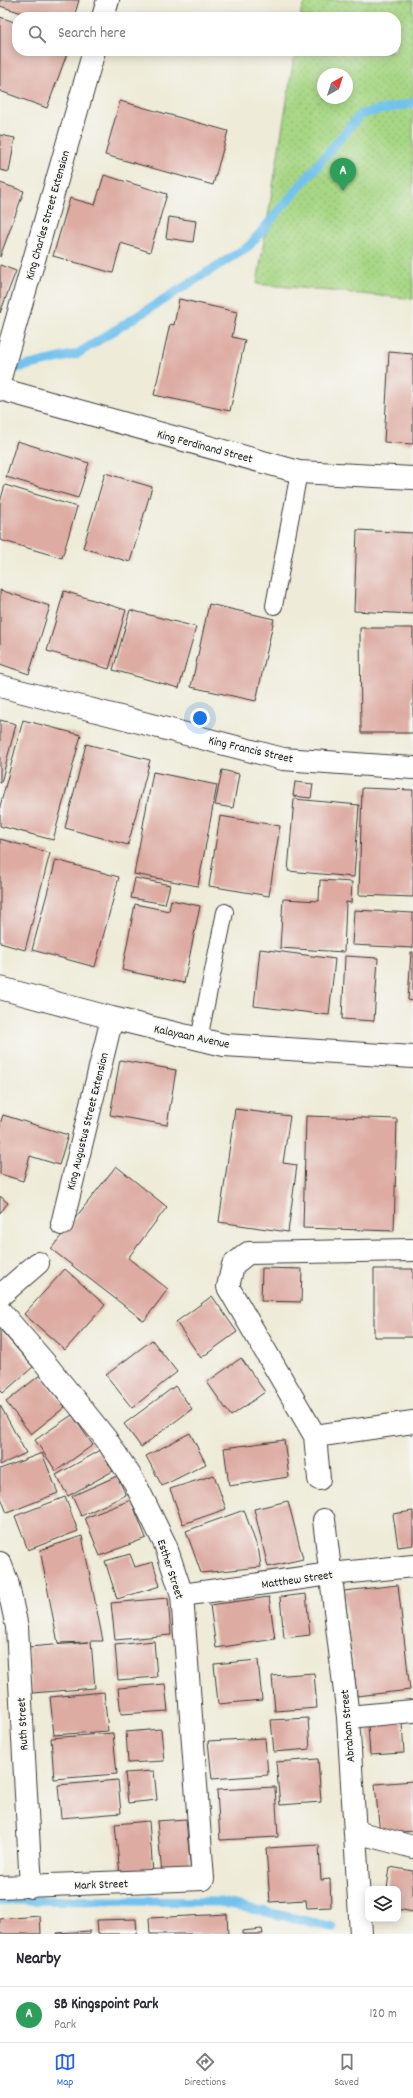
<!DOCTYPE html>
<html lang="en">
<head>
<meta charset="utf-8">
<style>
  :root { --surface:#fff; --page:#f2f2f3; --text:#2b2b33; --muted:#7c7c81; --line:#e1e1e2; --accent:#2563eb }
  body { margin:0; font-family:Dekko,sans-serif; background:var(--page); color:var(--text) }
  .controls { position:absolute; right:12px; bottom:12px; display:grid; overflow:hidden; border-radius:8px; box-shadow:0 2px 10px #0003 }
  .controls button { width:36px; height:36px; display:grid; place-items:center; padding:0; border:0; border-bottom:1px solid var(--line); background:var(--surface); color:var(--text); font:20px sans-serif }
  .compass { position:absolute; left:317px; top:68px; width:36px; height:36px; border-radius:50%; background:var(--surface); box-shadow:0 2px 10px #0003; rotate:39deg }
  .you { position:absolute; left:200px; top:718px; width:14px; height:14px; margin:-10px; border:3px solid #fff; border-radius:50%; background:#1a73e8; box-shadow:0 0 0 6px #1a73e833 }
  .badge { display:grid; place-items:center; width:26px; height:26px; border-radius:50%; background:var(--accent); color:#fff; font-size:13px; font-weight:700 }
  .pin { position:absolute; translate:-50% -33px; filter:drop-shadow(0 1px 2px #0008) }
  .pin::after { content:''; position:absolute; top:21px; width:14px; height:12px; background:inherit; clip-path:polygon(0 0,100% 0,50% 100%) }
  .list { margin:0; padding:0; list-style:none }
  h2 { display:flex; justify-content:space-between; align-items:center; height:52px; margin:0; padding:0 16px; font-size:17px }
  h2 small { font-size:13px; font-weight:400; color:var(--muted) }
  .list li { display:grid; grid-template-columns:26px 1fr auto; gap:12px; align-items:center; box-sizing:border-box; height:56px; padding:0 16px; border-top:1px solid var(--line) }
  .list b { display:block; font-size:15px; white-space:nowrap }
  .list p { margin:0; font-size:13px; white-space:nowrap; color:var(--muted) }
  .list em { font-size:13px; font-style:normal; color:var(--muted) }
  .icon { flex:none; width:22px; height:22px; fill:none; stroke:currentColor; stroke-width:2; stroke-linecap:round; stroke-linejoin:round }
  .map { position:relative; flex:none; width:413px; height:1934px; overflow:hidden }
  .search { position:absolute; background:var(--surface); box-shadow:0 2px 10px #0003; left:12px; right:12px; top:12px; height:44px; display:flex; align-items:center; gap:10px; box-sizing:border-box; padding:0 14px; border-radius:16px; color:var(--muted); font-size:15px }
  .sheet { height:108px; background:var(--surface) }
  nav { display:flex; justify-content:space-around; align-items:center; box-sizing:border-box; height:56px; border-top:1px solid var(--line); background:var(--surface); font-size:11px; color:var(--muted) }
  nav a { display:grid; justify-items:center; gap:2px }
  nav .on { color:var(--accent) }
  .map>svg:first-child { display:block }
  .grass { fill:url(#grass-dots); stroke:#627a50; fill-rule:evenodd }
  .lines { fill:none; stroke-linecap:round; stroke-linejoin:round }
  .stream { stroke:#73c2ee; stroke-width:9 }
  .building { fill:#ddaba2 }
  .service-casing { stroke:#3c3b38; stroke-width:18 }
  .minor-casing { stroke:#3c3b38; stroke-width:24 }
  .service { stroke:#fff; stroke-width:16 }
  .minor { stroke:#fff; stroke-width:22 }
  .labels { text-anchor:middle; stroke-width:3; stroke-linejoin:round; paint-order:stroke }
  .street-label { font-size:12px; fill:#1c1c1c; stroke:#f6f6f2 }
</style>
</head>
<body>
<div class="map">
<svg width="413" height="1934" viewBox="0 0 413 1934">
  <defs>
    <pattern id="grass-dots" width="8" height="8" patternUnits="userSpaceOnUse"><rect width="8" height="8" fill="#a7d785"/><path d="M2 2h.1M6 6h.1" fill="none" stroke="#8fb872" stroke-width="1.8" stroke-linecap="round"/></pattern>
  </defs>
  <rect width="100%" height="100%" fill="#f6f6f2"/>
  <filter id="ink" filterUnits="userSpaceOnUse"><feTurbulence type="fractalNoise" baseFrequency=".025" numOctaves="2"/><feDisplacementMap in="SourceGraphic" scale="8" xChannelSelector="R" yChannelSelector="G"/><feConvolveMatrix kernelMatrix="1 2 1 2 8 2 1 2 1" color-interpolation-filters="sRGB"/></filter>
  <filter id="wash" filterUnits="userSpaceOnUse"><feTurbulence type="fractalNoise" baseFrequency=".012" numOctaves="4" result="noise"/><feDisplacementMap in="SourceGraphic" scale="16" xChannelSelector="R" yChannelSelector="G"/><feGaussianBlur stdDeviation="0.9" result="paint"/><feColorMatrix in="noise" values="0 0 0 0 0 0 0 0 0 0 0 0 0 0 0 0 0 1.4 0 .05"/><feComposite in="paint" operator="in"/></filter>
  <g filter="url(#wash)">
    <rect width="100%" height="100%" fill="#eeebd8"/>
    <path class="grass" d="M 309,0 L 413,0 L 413,299 L 257,284 L 295,51 L 396,51 L 396,17 L 300,17 L 302,7 ZM 323,74 L 347,74 L 347,98 L 323,98 Z"/>
    <g class="lines">
      <path class="stream" d="M 4,371 L 77,354 L 249,246 L 361,114 L 413,103
        M 0,1900 L 221,1902 L 333,1927"/>
    </g>
    <g id="blocks">
      <path class="building" d="M 0,0 L 79,0 L 74,17 L 35,17 L 0,6 Z
        M 0,17 L 17,23 L 17,51 L 68,51 L 47,108 L 0,91 Z
        M 120,101 L 228,131 L 213,185 L 105,155 Z
        M 0,135 L 15,138 L 9,172 L 0,170 Z
        M 104,175 L 167,194 L 150,252 L 121,243 L 113,273 L 53,256 L 70,198 L 95,205 Z
        M 0,183 L 24,191 L 0,257 Z
        M 169,217 L 196,221 L 193,242 L 166,238 Z
        M 0,265 L 16,271 L 0,313 Z
        M 179,299 L 237,312 L 232,337 L 245,340 L 230,411 L 154,395 L 170,324 L 174,325 Z
        M 389,352 L 413,354 L 413,444 L 384,442 Z
        M 17,441 L 89,463 L 78,498 L 6,477 Z
        M 105,473 L 152,487 L 130,562 L 83,548 Z
        M 5,485 L 77,507 L 62,558 L 0,540 L 0,502 Z
        M 357,530 L 413,533 L 413,614 L 354,611 Z
        M 0,590 L 50,606 L 29,674 L 0,664 Z
        M 64,591 L 126,610 L 109,669 L 47,651 Z
        M 209,604 L 274,619 L 256,701 L 191,687 Z
        M 130,610 L 196,627 L 179,688 L 113,670 Z
        M 360,628 L 413,628 L 413,733 L 361,733 Z
        M 0,720 L 16,724 L 1,783 L 0,783 Z
        M 23,720 L 81,735 L 53,840 L 0,826 L 0,806 Z
        M 86,744 L 150,760 L 128,845 L 65,828 Z
        M 222,770 L 239,774 L 233,808 L 215,805 Z
        M 153,772 L 217,785 L 198,886 L 134,874 Z
        M 295,782 L 313,784 L 311,798 L 293,796 Z
        M 362,788 L 413,790 L 413,897 L 359,895 Z
        M 294,799 L 359,805 L 354,877 L 288,871 Z
        M 220,816 L 280,826 L 269,896 L 209,886 Z
        M 0,839 L 50,853 L 25,950 L 0,943 Z
        M 56,860 L 119,877 L 95,967 L 32,950 Z
        M 135,878 L 170,885 L 165,904 L 131,898 Z
        M 320,880 L 352,882 L 351,903 L 346,902 L 344,952 L 280,948 L 283,899 L 319,901 Z
        M 171,900 L 200,906 L 184,983 L 122,970 L 135,904 L 169,911 Z
        M 354,910 L 413,913 L 413,948 L 352,945 Z
        M 260,949 L 335,959 L 329,1015 L 254,1006 Z
        M 411,952 L 413,952 L 413,1001 L 408,1000 Z
        M 345,956 L 378,958 L 374,1021 L 342,1019 Z
        M 120,1060 L 176,1070 L 167,1125 L 110,1115 Z
        M 235,1109 L 290,1116 L 283,1163 L 297,1165 L 288,1232 L 219,1222 Z
        M 3,1115 L 68,1135 L 59,1165 L 30,1156 L 23,1181 L 0,1174 L 0,1124 Z
        M 306,1116 L 397,1119 L 394,1231 L 303,1228 Z
        M 116,1166 L 167,1207 L 128,1258 L 168,1289 L 144,1321 L 51,1249 Z
        M 0,1196 L 8,1203 L 0,1213 Z
        M 262,1268 L 302,1269 L 301,1302 L 261,1301 Z
        M 65,1269 L 105,1305 L 65,1350 L 24,1314 Z
        M 374,1269 L 413,1269 L 413,1337 L 374,1337 Z
        M 212,1296 L 237,1332 L 201,1358 L 176,1322 Z
        M 0,1329 L 33,1367 L 3,1393 L 0,1390 Z
        M 152,1340 L 177,1372 L 132,1408 L 106,1375 Z
        M 241,1358 L 265,1392 L 231,1416 L 207,1382 Z
        M 40,1375 L 65,1407 L 31,1434 L 6,1402 Z
        M 175,1386 L 192,1409 L 141,1447 L 124,1424 Z
        M 0,1405 L 26,1453 L 0,1465 Z
        M 72,1415 L 93,1445 L 56,1471 L 35,1440 Z
        M 190,1433 L 206,1464 L 162,1486 L 146,1456 Z
        M 284,1440 L 289,1477 L 229,1486 L 224,1448 Z
        M 101,1450 L 113,1471 L 68,1496 L 56,1475 Z
        M 42,1453 L 58,1493 L 7,1513 L 0,1495 L 0,1469 Z
        M 214,1475 L 226,1509 L 183,1524 L 170,1489 Z
        M 117,1476 L 126,1495 L 81,1516 L 72,1496 Z
        M 65,1497 L 78,1531 L 28,1550 L 15,1516 Z
        M 131,1500 L 146,1538 L 100,1556 L 85,1518 Z
        M 288,1501 L 303,1559 L 268,1567 L 254,1509 Z
        M 244,1510 L 259,1552 L 261,1567 L 201,1573 L 186,1531 Z
        M 413,1511 L 413,1545 L 398,1547 L 393,1514 Z
        M 82,1536 L 103,1641 L 91,1641 L 95,1688 L 32,1693 L 28,1647 L 89,1642 L 58,1643 L 40,1550 Z
        M 130,1554 L 135,1567 L 153,1562 L 160,1586 L 117,1599 L 105,1561 Z
        M 398,1585 L 410,1690 L 357,1696 L 344,1591 Z
        M 306,1594 L 310,1635 L 284,1638 L 280,1597 Z
        M 269,1597 L 275,1639 L 216,1648 L 210,1605 Z
        M 168,1598 L 171,1635 L 115,1640 L 111,1603 Z
        M 154,1641 L 157,1677 L 118,1680 L 115,1645 Z
        M 258,1660 L 262,1700 L 218,1704 L 214,1664 Z
        M 314,1673 L 317,1708 L 275,1711 L 272,1676 Z
        M 165,1684 L 168,1711 L 121,1714 L 118,1688 Z
        M 104,1692 L 108,1731 L 54,1735 L 50,1697 Z
        M 308,1718 L 310,1749 L 274,1752 L 271,1720 Z
        M 402,1723 L 404,1753 L 370,1755 L 368,1725 Z
        M 161,1729 L 164,1761 L 128,1763 L 126,1732 Z
        M 113,1733 L 117,1774 L 54,1779 L 51,1738 Z
        M 265,1738 L 268,1775 L 212,1779 L 208,1741 Z
        M 318,1759 L 321,1802 L 280,1805 L 276,1762 Z
        M 154,1771 L 157,1800 L 128,1803 L 125,1773 Z
        M 118,1780 L 121,1813 L 61,1818 L 58,1785 Z
        M 413,1781 L 413,1831 L 380,1834 L 375,1784 Z
        M 275,1787 L 278,1837 L 220,1840 L 217,1790 Z
        M 186,1819 L 191,1873 L 162,1875 L 157,1821 Z
        M 149,1821 L 153,1873 L 120,1875 L 115,1824 Z
        M 319,1845 L 321,1880 L 330,1879 L 331,1907 L 307,1908 L 306,1900 L 270,1902 L 266,1848 Z
        M 390,1867 L 413,1871 L 413,1912 L 398,1909 L 398,1889 L 387,1889 Z
        M 227,1914 L 228,1934 L 150,1934 L 149,1918 Z
        M 40,1916 L 41,1934 L 0,1934 L 0,1919 Z
        M 136,1919 L 137,1934 L 98,1934 L 97,1920 Z
        M 262,1929 L 263,1934 L 242,1934 L 242,1931 Z
        M 90,1931 L 90,1934 L 57,1934 L 57,1933 Z"/>
    </g>
  </g>
  <g filter="url(#ink)">
    <use href="#blocks" fill-opacity="0" stroke="#3c3b38" stroke-width="1"/>
    <g class="lines">
      <defs>
        <path id="service" d="M 274,606 L 299,472
          M 199,1039 L 225,912"/>
        <path id="minor" d="M 103,17 L 108,0
          M 0,378 L 94,51
          M 0,389 L 299,472 L 413,478
          M 0,686 L 283,759 L 413,768
          M 0,988 L 112,1018 L 224,1045 L 413,1057
          M 62,1224 L 112,1018
          M 0,1296 L 38,1263
          M 0,1311 L 45,1363 L 106,1439 L 135,1483 L 165,1544 L 182,1595 L 203,1879 L 0,1887
          M 315,1436 L 413,1422
          M 319,1479 L 315,1436 L 228,1287 L 233,1265 L 248,1253 L 413,1250
          M 324,1520 L 348,1717 L 361,1934
          M 0,1563 L 7,1581 L 17,1627 L 31,1887
          M 182,1595 L 330,1574 L 413,1566
          M 348,1717 L 413,1711
          M 356,1832 L 413,1847"/>
      </defs>
      <use href="#service" class="service-casing"/>
      <use href="#minor" class="minor-casing"/>
      <use href="#service" class="service"/>
      <use href="#minor" class="minor"/>
    </g>
  </g>
  <g class="labels">
    <g class="street-label">
      <text transform="translate(47 215) rotate(-74)" y="4">King Charles Street Extension</text>
      <text transform="translate(205 446) rotate(15)" y="4">King Ferdinand Street</text>
      <text transform="translate(251 749) rotate(13)" y="4">King Francis Street</text>
      <text transform="translate(192 1036) rotate(12)" y="4">Kalayaan Avenue</text>
      <text transform="translate(87 1121) rotate(-76)" y="4">King Augustus Street Extension</text>
      <text transform="translate(171 1569) rotate(72)" y="4">Esther Street</text>
      <text transform="translate(297 1579) rotate(-8)" y="4">Matthew Street</text>
      <text transform="translate(22 1724) rotate(-93)" y="4">Ruth Street</text>
      <text transform="translate(347 1726) rotate(-95)" y="4">Abraham Street</text>
      <text transform="translate(101 1884) rotate(-2)" y="4">Mark Street</text>
    </g>
  </g>
</svg>
<div class="controls">
<button><svg class="icon" aria-label="layers" viewBox="0 0 24 24"><path d="M12 4l9 5-9 5-9-5zM3 14l9 5 9-5"/></svg></button>
</div>
<svg class="compass" viewBox="-18 -18 36 36"><path d="M0-13l5 13h-10z" fill="#e53935"/><path d="M0 13l5-13h-10z" fill="#7c7c81"/></svg>
<div class="you"></div>
<div class="pin badge" style="left:343px;top:191px;background:#2e9e5b">A</div>
<div class="search"><svg class="icon" aria-label="search" viewBox="0 0 24 24"><circle cx="10" cy="10" r="6"/><path d="M15 15l6 6"/></svg>Search here</div>
</div>
<section class="sheet">
<h2>Nearby<small></small></h2>
<ul class="list">
<li><span class="badge" style="background:#2e9e5b">A</span><div><b>SB Kingspoint Park</b><p>Park</p></div><em>120 m</em></li>
</ul>
</section>
<nav>
<a class="on"><svg class="icon" aria-label="map" viewBox="0 0 24 24"><path d="M3 6l6-2 6 2 6-2v14l-6 2-6-2-6 2zM9 4v14M15 6v14"/></svg>Map</a>
<a><svg class="icon" aria-label="directions" viewBox="0 0 24 24"><path d="M12 3l9 9-9 9-9-9zM9 14v-3h6M13 9l2 2-2 2"/></svg>Directions</a>
<a><svg class="icon" aria-label="saved" viewBox="0 0 24 24"><path d="M7 4h10v16l-5-4-5 4z"/></svg>Saved</a>
</nav>
</body>
</html>
